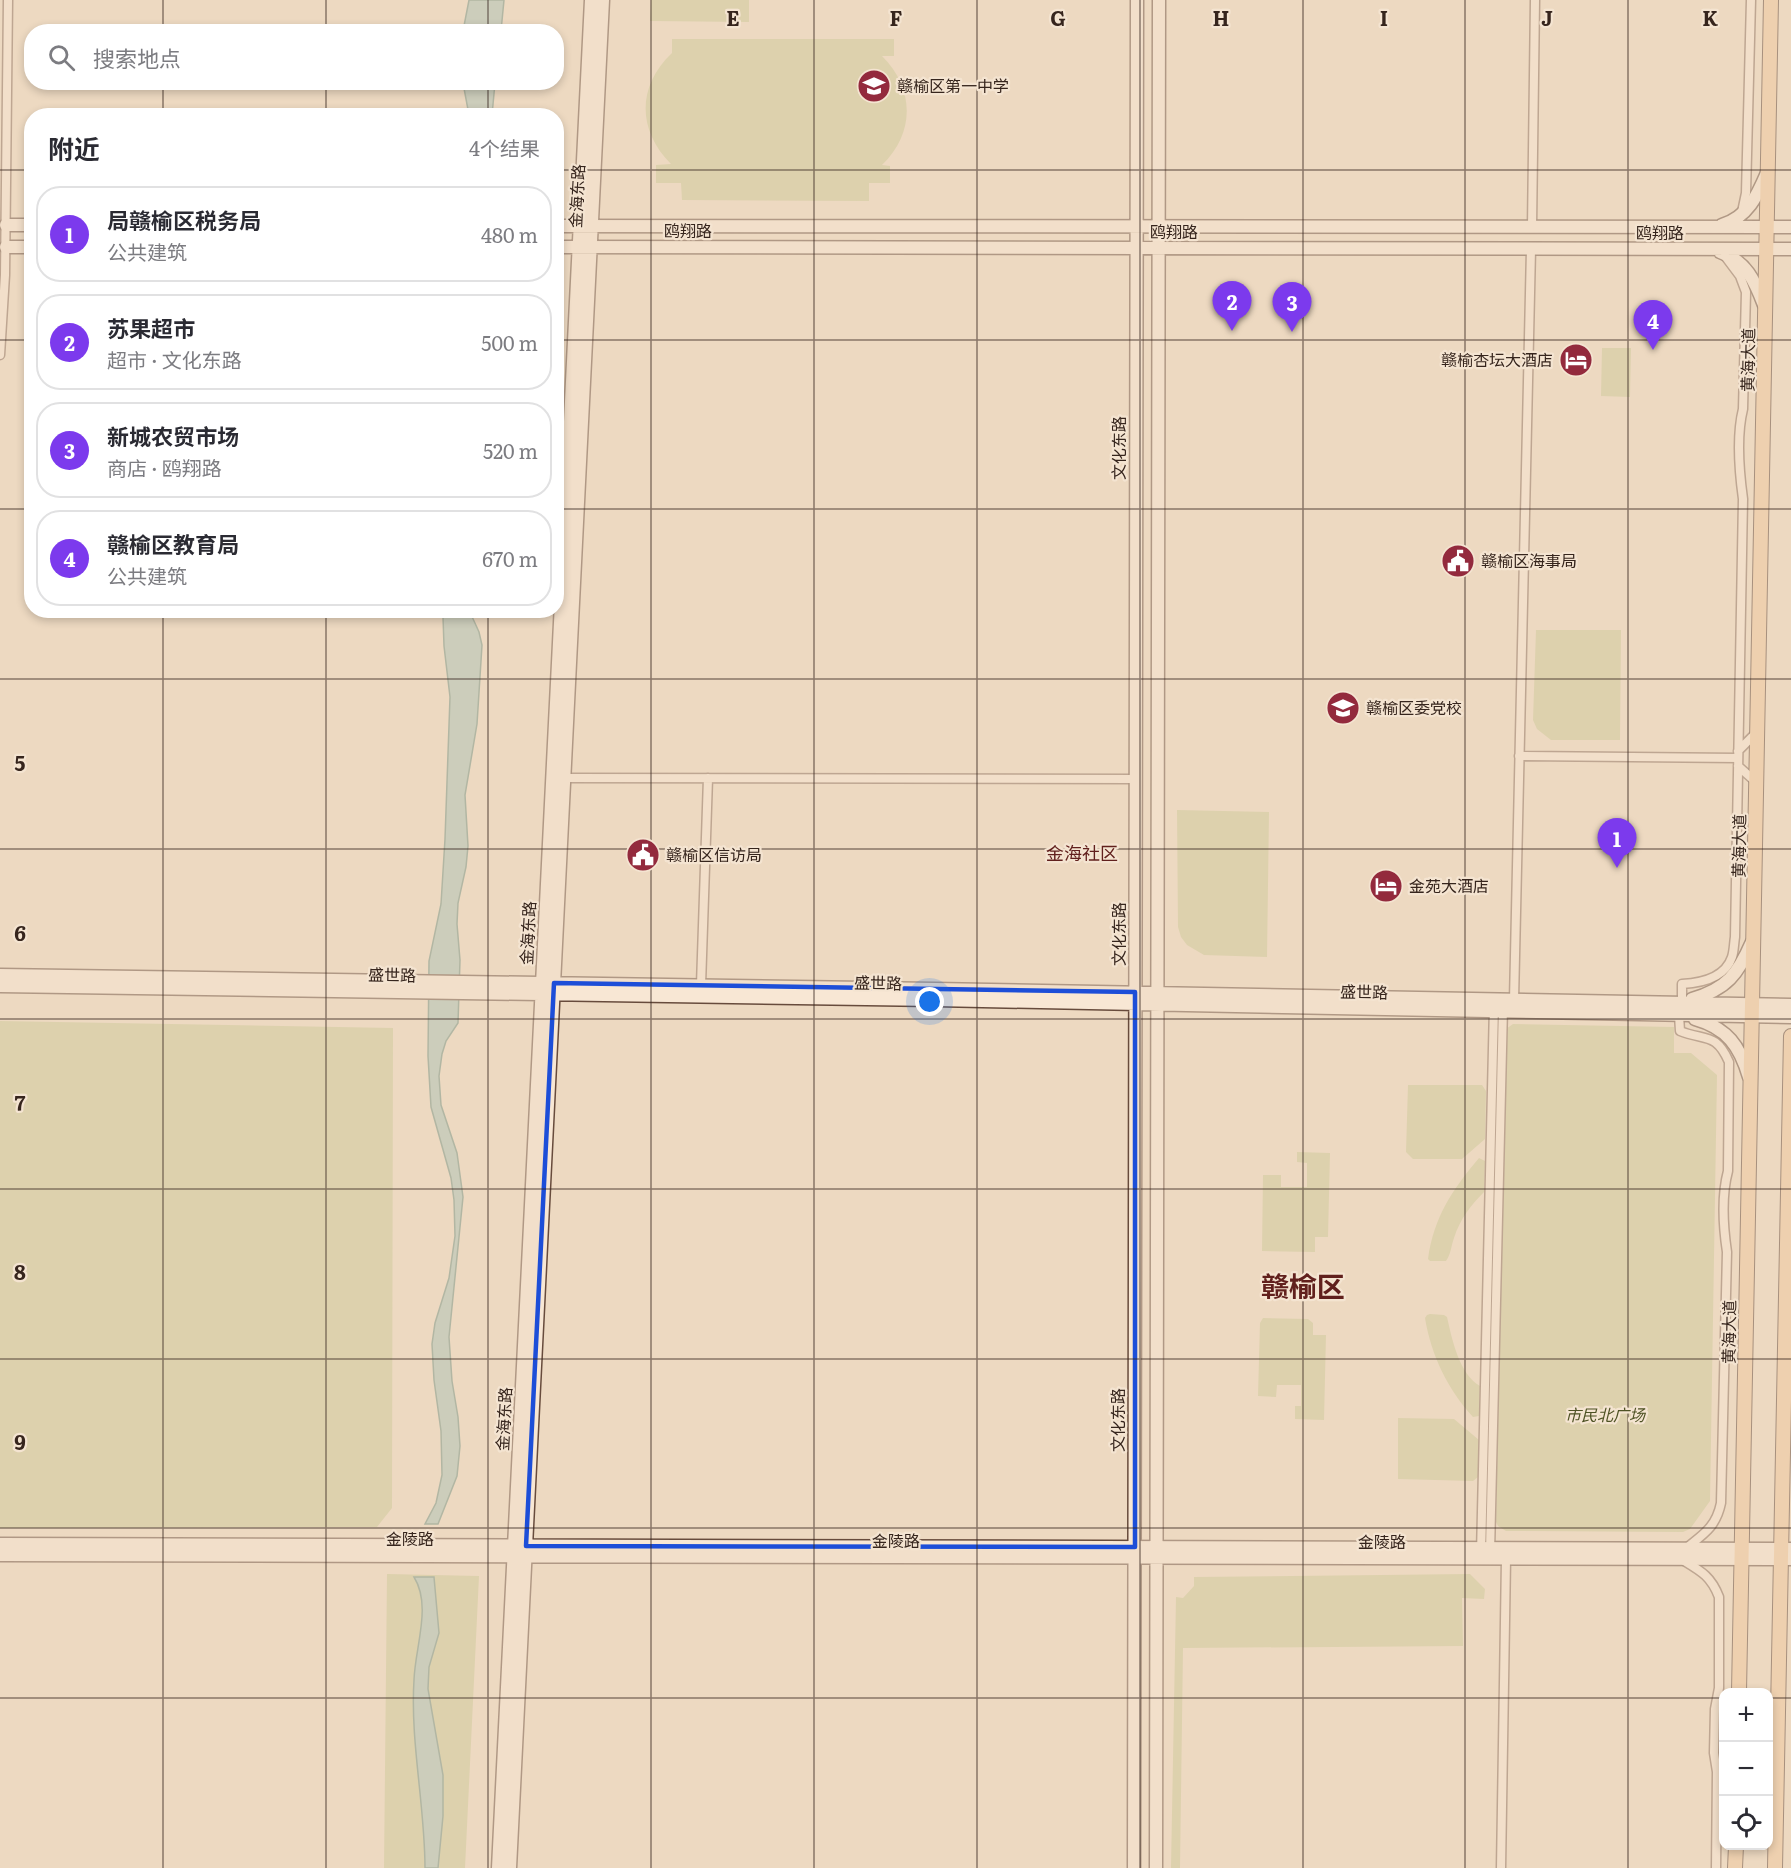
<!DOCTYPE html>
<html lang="zh">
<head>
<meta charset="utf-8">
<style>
  :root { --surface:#fff; --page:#f2f2f3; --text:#2b2b33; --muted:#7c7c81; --line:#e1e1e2; --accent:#7c3aed }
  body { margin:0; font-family:Literata,"Noto Sans SC",serif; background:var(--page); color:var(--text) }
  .controls { position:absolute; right:18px; bottom:18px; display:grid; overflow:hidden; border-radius:12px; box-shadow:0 3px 9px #0003 }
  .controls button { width:54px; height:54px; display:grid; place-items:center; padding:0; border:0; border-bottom:2px solid var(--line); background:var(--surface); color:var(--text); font:30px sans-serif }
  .you { position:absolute; left:930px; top:1002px; width:21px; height:21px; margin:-15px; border:4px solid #fff; border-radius:50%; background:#1a73e8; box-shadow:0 0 0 9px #1a73e833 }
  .badge { display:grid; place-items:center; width:39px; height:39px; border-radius:50%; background:var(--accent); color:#fff; font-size:20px; font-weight:700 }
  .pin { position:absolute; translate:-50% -50px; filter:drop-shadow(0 2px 3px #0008) }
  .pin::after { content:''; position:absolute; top:32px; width:21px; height:18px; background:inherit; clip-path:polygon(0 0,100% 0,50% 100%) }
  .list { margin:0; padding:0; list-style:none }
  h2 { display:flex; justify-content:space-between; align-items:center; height:78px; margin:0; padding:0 24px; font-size:26px }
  h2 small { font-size:20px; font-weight:400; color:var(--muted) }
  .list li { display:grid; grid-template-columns:39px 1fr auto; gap:18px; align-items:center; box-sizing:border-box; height:96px; margin:0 12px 12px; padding:0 12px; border:2px solid var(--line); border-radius:24px }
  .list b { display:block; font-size:22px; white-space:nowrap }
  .list p { margin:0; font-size:20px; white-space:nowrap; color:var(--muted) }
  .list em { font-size:20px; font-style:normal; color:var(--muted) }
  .icon { flex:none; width:33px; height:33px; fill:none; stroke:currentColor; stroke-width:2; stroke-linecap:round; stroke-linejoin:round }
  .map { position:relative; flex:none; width:1791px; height:1868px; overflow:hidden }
  .search { position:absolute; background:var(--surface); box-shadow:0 3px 9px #0003; left:24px; top:24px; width:540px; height:66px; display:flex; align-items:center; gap:15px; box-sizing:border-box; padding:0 21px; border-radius:24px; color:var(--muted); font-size:22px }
  .panel { position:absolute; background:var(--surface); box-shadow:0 3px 9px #0003; left:24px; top:108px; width:540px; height:510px; border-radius:24px }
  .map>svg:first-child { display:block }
  .green { fill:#cac895 }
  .water { fill:#a4bfb3; stroke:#6b8d7f; stroke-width:1.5 }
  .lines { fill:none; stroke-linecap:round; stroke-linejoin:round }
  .street-casing { stroke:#866959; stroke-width:11 }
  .secondary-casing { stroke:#674b3c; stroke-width:15 }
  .primary-casing { stroke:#53392d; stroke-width:16 }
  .street { stroke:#f8e7d4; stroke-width:8 }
  .secondary { stroke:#f8e7d4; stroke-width:12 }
  .primary { stroke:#f0c699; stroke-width:14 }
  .marked { fill:none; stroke:#1d4ed8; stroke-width:4.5; stroke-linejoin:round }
  .grid { fill:none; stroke:#36251d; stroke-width:1.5; stroke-opacity:0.55 }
  .labels { text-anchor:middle; stroke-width:4.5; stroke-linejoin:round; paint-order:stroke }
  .poi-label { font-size:16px; fill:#36251d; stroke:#f4e4d1; text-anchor:start }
  .street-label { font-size:16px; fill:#36251d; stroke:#f4e4d1 }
  .park-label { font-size:16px; font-style:italic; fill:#4e5224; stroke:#f4e4d1 }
  .neighbourhood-label { font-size:18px; fill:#61201d; stroke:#f4e4d1 }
  .town-label { font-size:28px; font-weight:bold; fill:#61201d; stroke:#f4e4d1 }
  .grid-label { font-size:20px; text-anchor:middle; font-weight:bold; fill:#36251d; stroke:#f4e4d1; stroke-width:4.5; stroke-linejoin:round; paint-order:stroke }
</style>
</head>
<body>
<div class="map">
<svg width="1791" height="1868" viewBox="0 0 1791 1868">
  <rect width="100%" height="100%" fill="#edd9c1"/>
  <path class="green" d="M 651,0 L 749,0 L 749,22 L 650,21 Z
    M 672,39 L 894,39 L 894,56 L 882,56 C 915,89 915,133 882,165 L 890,166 L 890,183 L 869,183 L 869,201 L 682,200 L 681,183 L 656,183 L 656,165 L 671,164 C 637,130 637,86 672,53 Z
    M 1602,348 L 1631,348 L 1630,397 L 1601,396 Z
    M 1536,630 L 1621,630 L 1620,740 L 1551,740 L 1537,729 L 1533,720 Z
    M 1177,810 L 1269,812 L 1267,957 L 1204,955 L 1187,945 L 1181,937 L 1178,927 Z
    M 0,1021 L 393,1028 L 392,1508 L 377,1527 L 0,1528 Z
    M 1513,1024 L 1674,1027 L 1674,1053 L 1691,1053 L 1717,1075 L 1710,1501 L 1690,1529 L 1683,1532 L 1506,1531 L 1498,1526 L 1496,1522 L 1506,1029 Z
    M 1408,1085 L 1482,1085 L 1486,1091 L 1485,1139 L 1462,1159 L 1413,1159 L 1406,1152 Z
    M 1297,1152 L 1330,1153 L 1328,1237 L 1315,1237 L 1315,1252 L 1262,1251 L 1263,1175 L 1281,1175 L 1281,1187 L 1307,1187 L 1307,1163 L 1297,1162 Z
    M 1479,1158 L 1485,1161 L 1484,1192 C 1471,1205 1460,1219 1454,1238 C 1451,1246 1451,1254 1446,1261 L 1430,1261 L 1428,1259 C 1434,1217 1452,1190 1479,1158 Z
    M 1430,1314 L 1444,1315 L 1447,1317 C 1452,1339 1459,1374 1480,1386 L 1479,1416 L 1473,1417 C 1448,1390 1431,1355 1425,1318 L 1427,1315 Z
    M 1263,1318 L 1308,1319 L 1313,1323 L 1313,1335 L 1326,1335 L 1324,1420 L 1295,1419 L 1295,1406 L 1301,1406 L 1301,1385 L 1277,1385 L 1276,1397 L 1258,1396 L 1260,1323 Z
    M 1398,1418 L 1454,1419 L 1479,1440 L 1478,1477 L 1473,1481 L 1398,1479 Z
    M 387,1574 L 479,1576 L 465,1868 L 384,1868 Z
    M 1470,1574 L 1485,1589 L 1484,1599 L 1462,1598 L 1463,1646 L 1183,1648 L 1180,1868 L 1171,1868 L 1176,1597 L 1183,1598 L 1194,1586 L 1194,1577 Z"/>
  <path class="water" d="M 469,0 L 504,0 L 501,31 L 463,31 Z
    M 463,83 L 495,83 L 492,115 L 469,115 Z
    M 469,610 L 479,632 L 482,645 L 477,724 L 465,795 L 468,846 L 466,867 L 458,903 L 457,924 L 460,960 L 458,1023 L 446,1041 L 442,1054 L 439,1076 L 441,1105 L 457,1153 L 463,1197 L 449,1337 L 452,1381 L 458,1417 L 460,1446 L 457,1476 L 438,1524 L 425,1524 L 436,1503 L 442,1475 L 441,1431 L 434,1380 L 432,1344 L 435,1323 L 449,1278 L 455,1236 L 454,1200 L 451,1178 L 431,1107 L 428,1056 L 429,961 L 441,904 L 445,839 L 450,697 L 444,646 L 443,617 L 444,611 Z
    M 414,1577 L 434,1577 L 439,1633 L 429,1667 L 428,1689 L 443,1775 L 443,1816 L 438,1868 L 425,1868 C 425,1806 410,1741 414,1680 C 415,1647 432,1606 414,1577 Z"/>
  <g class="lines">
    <defs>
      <path id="street" d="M 1742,212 L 1746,193 L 1751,0
        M 1532,227 L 1535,0
        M 0,355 L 5,275 L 8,0
        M 1738,751 L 1757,732
        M 1519,756 L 1738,758
        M 1738,766 L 1757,783
        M 564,778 L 1135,779
        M 701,985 L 708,778
        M 1514,1000 L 1531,249
        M 1682,1001 L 1682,984 C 1701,983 1725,978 1732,957 C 1734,951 1734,943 1735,937 L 1743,499 C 1739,470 1736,437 1743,409 L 1746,292 L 1740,276 L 1725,256
        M 1679,1015 L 1680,1031 C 1705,1041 1716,1032 1729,1062 L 1728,1171 C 1721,1197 1723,1225 1727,1252 L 1721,1503 C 1716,1527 1704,1534 1685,1549
        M 1490,1552 L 1503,1007
        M 1481,1554 L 1494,1006
        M 1681,1559 C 1701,1571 1711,1576 1719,1597 L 1719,1688 L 1715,1709 L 1714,1753 L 1717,1772 L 1716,1868
        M 1501,1868 L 1506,1559"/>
      <path id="secondary" d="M 6,225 L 32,225
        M 1722,225 C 1748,217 1757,196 1767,173
        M 556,226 L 1791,227
        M 6,247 L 32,247
        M 556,247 L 1791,249
        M 1720,252 C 1746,261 1755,281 1764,305
        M 0,975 L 935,989 L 1791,1005
        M 0,986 L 935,1000 L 1791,1017
        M 1692,999 C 1727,989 1738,974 1752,942
        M 1695,1019 C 1727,1028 1740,1046 1749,1077
        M 0,1544 L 1791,1549
        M 0,1555 L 1791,1559
        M 498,1868 L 591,0
        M 510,1868 L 603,0
        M 1134,1868 L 1137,0
        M 1156,1868 L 1159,0"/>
      <path id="primary" d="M 1739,1692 L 1771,0
        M 1735,1868 L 1736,1846
        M 1775,1868 L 1791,1036"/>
    </defs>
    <use href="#street" class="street-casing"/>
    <use href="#secondary" class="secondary-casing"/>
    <use href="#primary" class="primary-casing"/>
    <use href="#street" class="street"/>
    <use href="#secondary" class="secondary"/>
    <use href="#primary" class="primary"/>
  </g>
  <path d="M0 0H1791V1868H0ZM 554,983 L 1135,992 L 1135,1547 L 526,1546 Z" fill="#edd9c1" fill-opacity=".55" fill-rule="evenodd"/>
  <path class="marked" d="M 554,983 L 1135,992 L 1135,1547 L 526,1546 Z"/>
  <path class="grid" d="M 163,0 L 163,32M 326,0 L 326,32M 488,0 L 488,32M 651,0 L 651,1868M 814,0 L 814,1868M 977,0 L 977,1868M 1140,0 L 1140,1868M 1303,0 L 1303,1868M 1465,0 L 1465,1868M 1628,0 L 1628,1868M 163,82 L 163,116M 326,82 L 326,116M 488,82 L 488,116M 0,170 L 32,170M 556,170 L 1791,170M 0,340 L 32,340M 556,340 L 1791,340M 0,509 L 32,509M 556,509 L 1791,509M 163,610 L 163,1868M 326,610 L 326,1868M 488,610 L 488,1868M 0,679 L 1791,679M 0,849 L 1791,849M 0,1019 L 1791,1019M 0,1189 L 1791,1189M 0,1359 L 1791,1359M 0,1528 L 1791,1528M 0,1698 L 1724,1698M 1768,1698 L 1791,1698"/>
  <defs>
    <symbol id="school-disc" viewBox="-11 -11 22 22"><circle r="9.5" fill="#932a3d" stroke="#f4e4d1"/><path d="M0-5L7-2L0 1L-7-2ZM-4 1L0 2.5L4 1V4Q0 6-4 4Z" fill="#fff"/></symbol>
    <symbol id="hotel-disc" viewBox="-11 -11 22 22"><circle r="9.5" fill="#932a3d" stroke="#f4e4d1"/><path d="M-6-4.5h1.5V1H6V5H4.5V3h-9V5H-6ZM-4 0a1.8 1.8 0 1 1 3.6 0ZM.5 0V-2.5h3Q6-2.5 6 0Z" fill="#fff"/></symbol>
    <symbol id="civic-disc" viewBox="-11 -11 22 22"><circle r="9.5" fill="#932a3d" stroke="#f4e4d1"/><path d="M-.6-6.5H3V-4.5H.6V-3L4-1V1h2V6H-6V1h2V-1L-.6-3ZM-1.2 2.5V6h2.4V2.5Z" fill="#fff"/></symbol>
  </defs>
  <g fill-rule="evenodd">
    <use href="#school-disc" x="855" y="67" width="38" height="38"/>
    <use href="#hotel-disc" x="1557" y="341" width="38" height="38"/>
    <use href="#civic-disc" x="1439" y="542" width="38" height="38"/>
    <use href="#school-disc" x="1324" y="689" width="38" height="38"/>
    <use href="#civic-disc" x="624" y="836" width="38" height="38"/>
    <use href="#hotel-disc" x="1367" y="867" width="38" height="38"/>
  </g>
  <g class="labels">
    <g class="poi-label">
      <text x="897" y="92">赣榆区第一中学</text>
      <text x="1553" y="366" text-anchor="end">赣榆杏坛大酒店</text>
      <text x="1481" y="567">赣榆区海事局</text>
      <text x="1366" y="714">赣榆区委党校</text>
      <text x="666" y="861">赣榆区信访局</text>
      <text x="1409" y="892">金苑大酒店</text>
    </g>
    <g class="street-label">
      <text transform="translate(577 196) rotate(-87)" y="6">金海东路</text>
      <text x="688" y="237">鸥翔路</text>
      <text x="1174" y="238">鸥翔路</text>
      <text x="1660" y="239">鸥翔路</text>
      <text transform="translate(1748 360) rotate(-89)" y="6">黄海大道</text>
      <text transform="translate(1119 448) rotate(-90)" y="6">文化东路</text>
      <text transform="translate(1739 846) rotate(-89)" y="6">黄海大道</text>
      <text transform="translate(528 933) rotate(-87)" y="6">金海东路</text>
      <text transform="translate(1119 934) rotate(-90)" y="6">文化东路</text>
      <text transform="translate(392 975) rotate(1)" y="6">盛世路</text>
      <text transform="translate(878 983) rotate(1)" y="6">盛世路</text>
      <text transform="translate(1364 992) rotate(1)" y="6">盛世路</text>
      <text transform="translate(1729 1332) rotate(-89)" y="6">黄海大道</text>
      <text transform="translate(504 1419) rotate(-87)" y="6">金海东路</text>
      <text transform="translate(1118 1420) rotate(-90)" y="6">文化东路</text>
      <text x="410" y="1545">金陵路</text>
      <text x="896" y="1547">金陵路</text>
      <text x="1382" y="1548">金陵路</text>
    </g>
    <g class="park-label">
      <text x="1605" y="1421">市民北广场</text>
    </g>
    <g class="neighbourhood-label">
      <text x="1082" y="860">金海社区</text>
    </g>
    <g class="town-label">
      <text x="1303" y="1297">赣榆区</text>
    </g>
  </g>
  <g class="grid-label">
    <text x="733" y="26">E</text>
    <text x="896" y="26">F</text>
    <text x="1058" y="26">G</text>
    <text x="1221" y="26">H</text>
    <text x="1384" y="26">I</text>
    <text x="1547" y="26">J</text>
    <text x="1710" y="26">K</text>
    <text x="20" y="771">5</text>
    <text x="20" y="941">6</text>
    <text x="20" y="1111">7</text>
    <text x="20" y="1280">8</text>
    <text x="20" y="1450">9</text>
  </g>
</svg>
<div class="controls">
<button>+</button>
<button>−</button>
<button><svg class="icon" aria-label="locate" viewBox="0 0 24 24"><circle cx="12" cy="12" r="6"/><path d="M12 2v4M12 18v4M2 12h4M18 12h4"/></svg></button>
</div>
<div class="you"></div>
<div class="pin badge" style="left:1617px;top:868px">1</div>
<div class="pin badge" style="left:1232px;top:331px">2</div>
<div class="pin badge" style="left:1292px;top:332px">3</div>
<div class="pin badge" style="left:1653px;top:350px">4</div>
<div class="search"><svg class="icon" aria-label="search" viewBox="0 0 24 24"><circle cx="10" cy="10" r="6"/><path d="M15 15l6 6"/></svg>搜索地点</div>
<section class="panel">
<h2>附近<small>4个结果</small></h2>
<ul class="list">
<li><span class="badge">1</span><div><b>局赣榆区税务局</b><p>公共建筑</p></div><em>480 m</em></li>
<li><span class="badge">2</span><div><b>苏果超市</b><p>超市 · 文化东路</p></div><em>500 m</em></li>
<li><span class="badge">3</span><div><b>新城农贸市场</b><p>商店 · 鸥翔路</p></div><em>520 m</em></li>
<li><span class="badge">4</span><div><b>赣榆区教育局</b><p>公共建筑</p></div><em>670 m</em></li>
</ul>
</section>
</div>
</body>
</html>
